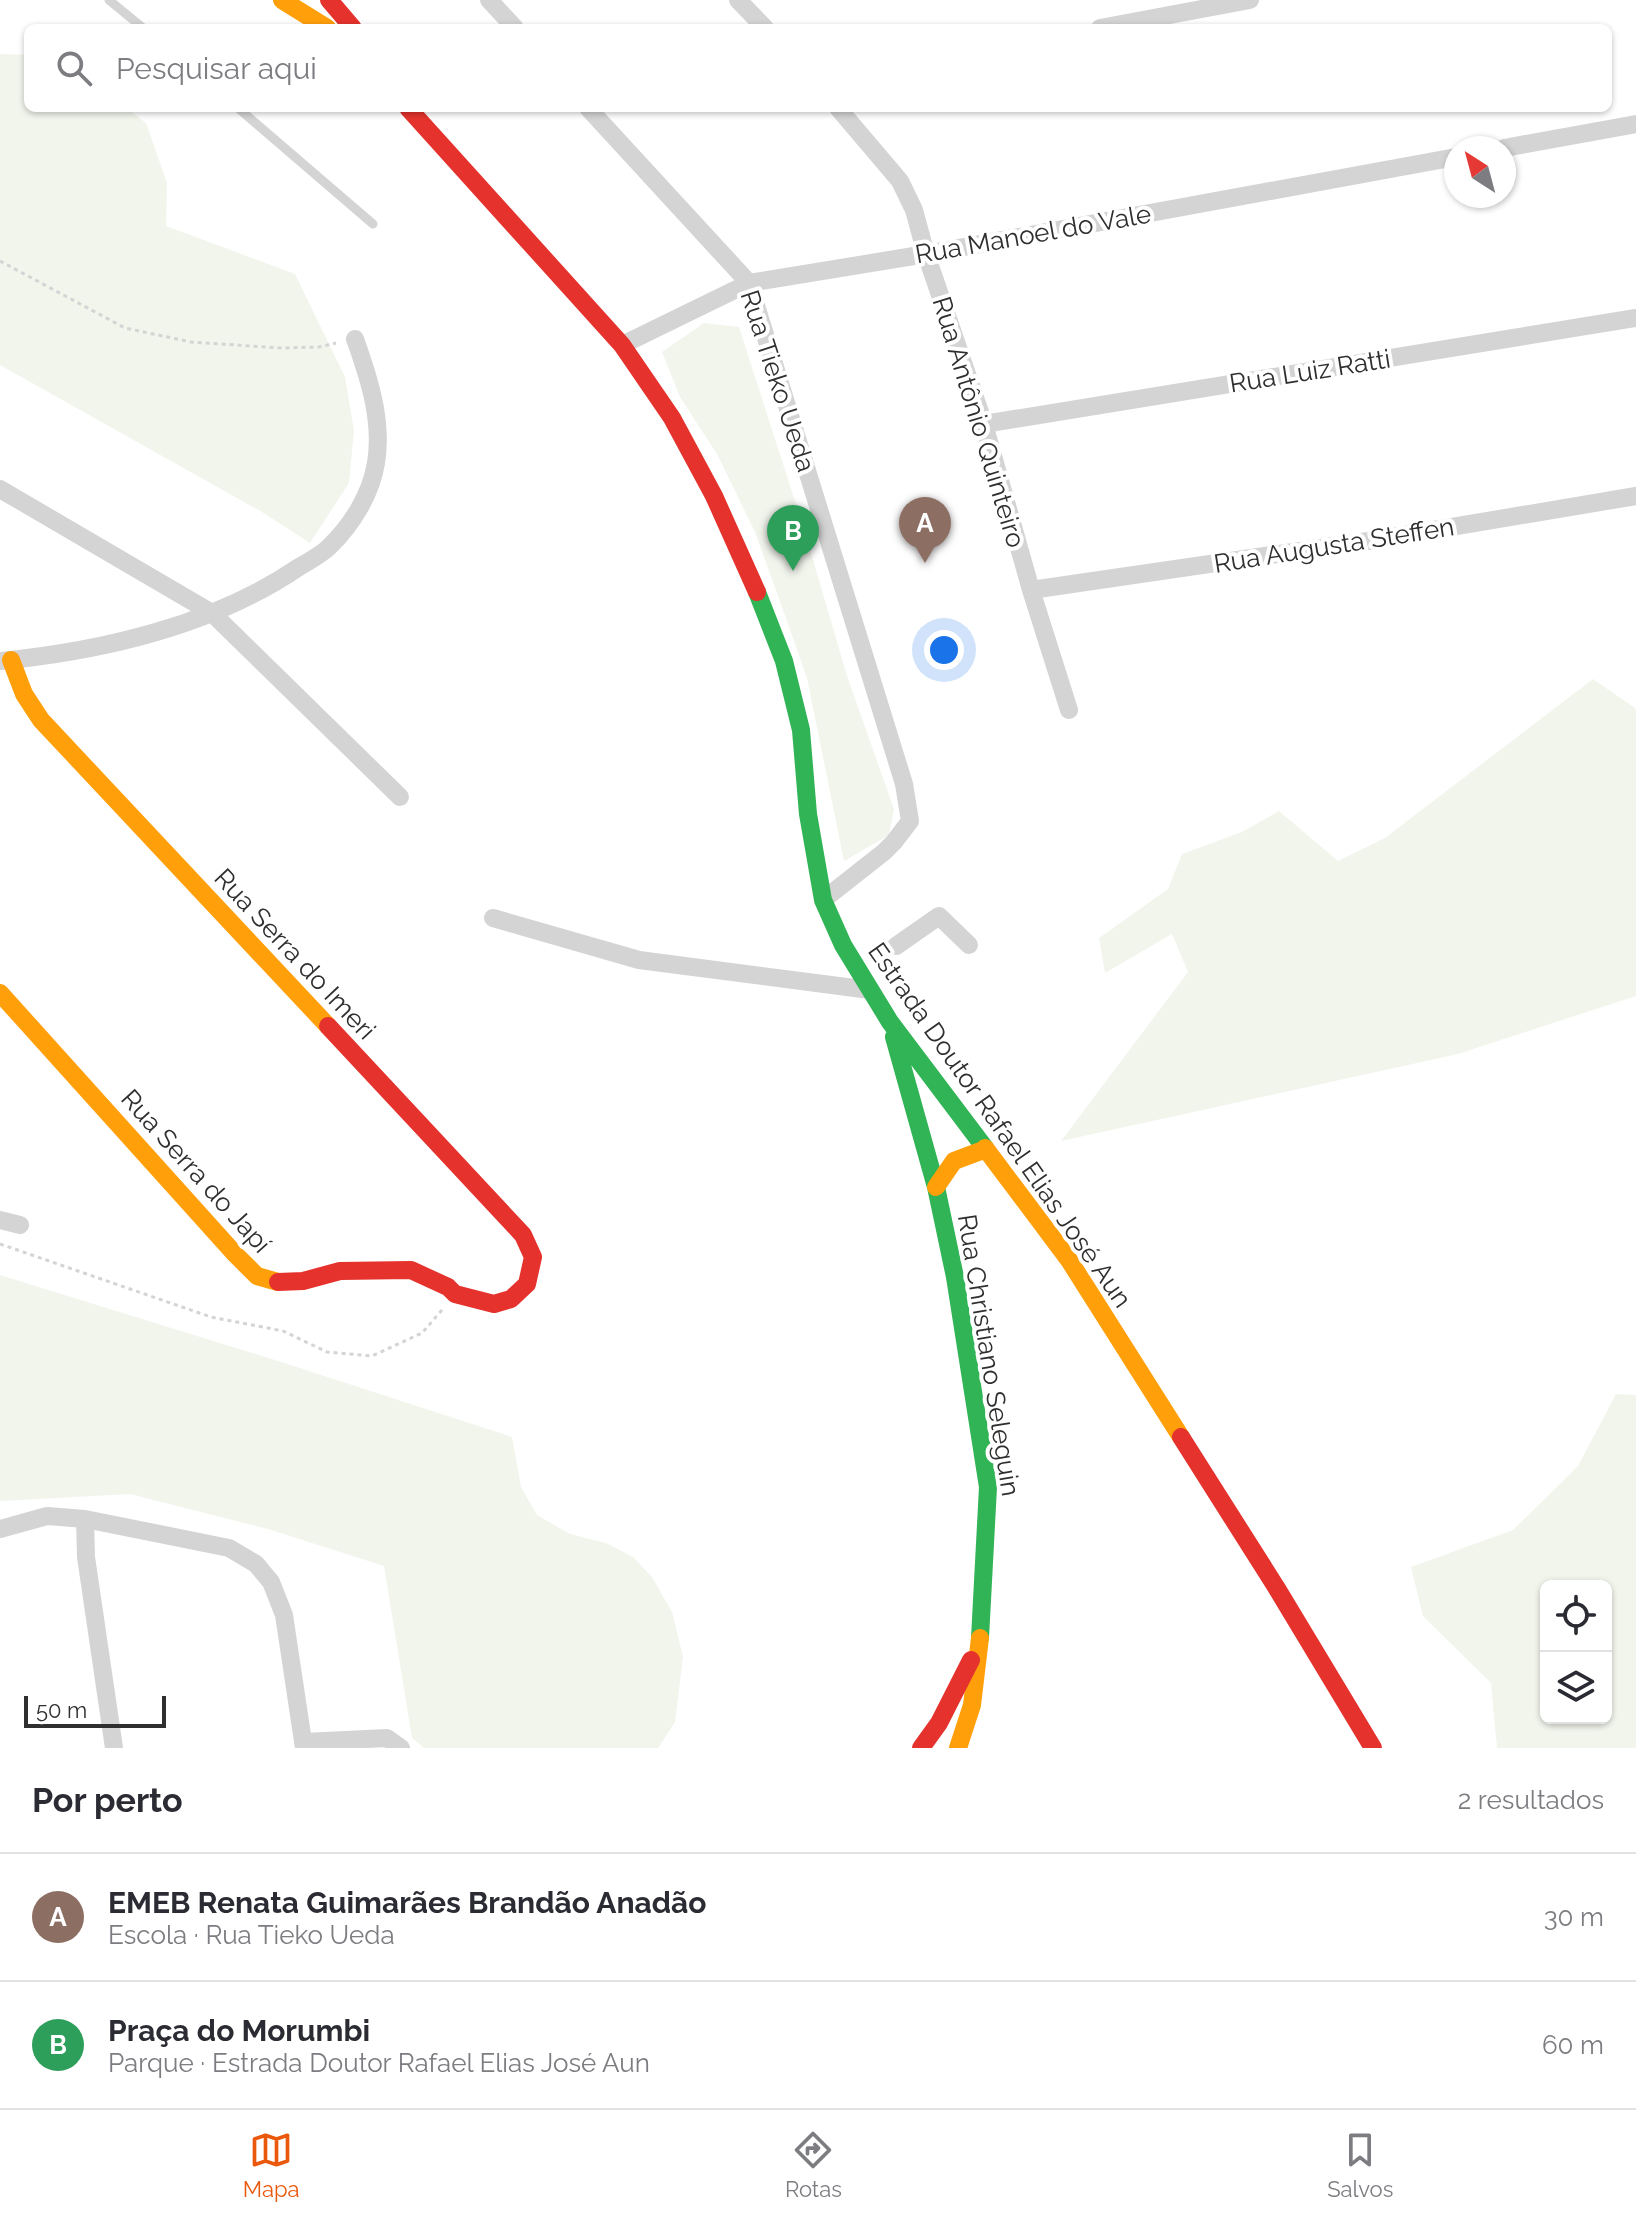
<!DOCTYPE html>
<html lang="pt">
<head>
<meta charset="utf-8">
<style>
  :root { --surface:#fff; --page:#f7f7f7; --text:#2b2b33; --muted:#7c7c81; --line:#e1e1e2; --accent:#ea580c }
  body { margin:0; font-family:Raleway,sans-serif; background:var(--page); color:var(--text) }
  .controls { position:absolute; right:24px; bottom:24px; display:grid; overflow:hidden; border-radius:12px; box-shadow:0 2px 6px #0004 }
  .controls button { width:72px; height:72px; display:grid; place-items:center; padding:0; border:0; border-bottom:2px solid var(--line); background:var(--surface); color:var(--text); font:40px sans-serif }
  .compass { position:absolute; left:1444px; top:136px; width:72px; height:72px; border-radius:50%; background:var(--surface); box-shadow:0 2px 6px #0004; rotate:324deg }
  .scale { position:absolute; left:24px; bottom:20px; width:142px; box-sizing:border-box; padding-left:8px; border:4px solid #2f2f2f; border-top:0; font-size:22px; line-height:28px; white-space:nowrap; color:#2f2f2f; -webkit-text-stroke:6px #fff; paint-order:stroke }
  .you { position:absolute; left:944px; top:650px; width:28px; height:28px; margin:-20px; border:6px solid #fff; border-radius:50%; background:#1a73e8; box-shadow:0 0 0 12px #1a73e833 }
  .badge { display:grid; place-items:center; width:52px; height:52px; border-radius:50%; background:var(--accent); color:#fff; font-size:26px; font-weight:700 }
  .pin { position:absolute; translate:-50% -66px; filter:drop-shadow(0 2px 4px #0008) }
  .pin::after { content:''; position:absolute; top:42px; width:28px; height:24px; background:inherit; clip-path:polygon(0 0,100% 0,50% 100%) }
  .list { margin:0; padding:0; list-style:none }
  h2 { display:flex; justify-content:space-between; align-items:center; height:104px; margin:0; padding:0 32px; font-size:34px }
  h2 small { font-size:26px; font-weight:400; color:var(--muted) }
  .list li { display:grid; grid-template-columns:52px 1fr auto; gap:24px; align-items:center; box-sizing:border-box; height:128px; padding:0 32px; border-top:2px solid var(--line) }
  .list b { display:block; font-size:30px; white-space:nowrap }
  .list p { margin:0; font-size:26px; white-space:nowrap; color:var(--muted) }
  .list em { font-size:26px; font-style:normal; color:var(--muted) }
  .icon { flex:none; width:44px; height:44px; fill:none; stroke:currentColor; stroke-width:2; stroke-linecap:round; stroke-linejoin:round }
  .map { position:relative; flex:none; width:1636px; height:1748px; overflow:hidden }
  .search { position:absolute; background:var(--surface); box-shadow:0 2px 6px #0004; left:24px; right:24px; top:24px; height:88px; display:flex; align-items:center; gap:20px; box-sizing:border-box; padding:0 28px; border-radius:12px; color:var(--muted); font-size:30px }
  .sheet { height:360px; background:var(--surface) }
  nav { display:flex; justify-content:space-around; align-items:center; box-sizing:border-box; height:112px; border-top:2px solid var(--line); background:var(--surface); font-size:22px; color:var(--muted) }
  nav a { display:grid; justify-items:center; gap:4px }
  nav .on { color:var(--accent) }
  .map>svg:first-child { display:block }
  .green { fill:#f2f5ec; fill-rule:evenodd }
  .lines { fill:none; stroke-linecap:round; stroke-linejoin:round }
  .path { stroke:#d4d4d4; stroke-width:3; stroke-dasharray:4 4; stroke-linecap:butt }
  .lane { stroke:#d4d4d4; stroke-width:9 }
  .street { stroke:#d4d4d4; stroke-width:18 }
  .fast { stroke:#30b455; stroke-width:18 }
  .slow { stroke:#ff9f0a; stroke-width:18 }
  .jam { stroke:#e5322d; stroke-width:18 }
  .labels { text-anchor:middle; stroke-width:8; stroke-linejoin:round; paint-order:stroke }
  .street-label { font-size:26px; fill:#2f2f2f; stroke:#fff }
</style>
</head>
<body>
<div class="map">
<svg width="1636" height="1748" viewBox="0 0 1636 1748">
  <rect width="100%" height="100%" fill="#fff"/>
  <path class="green" d="M 0,54 L 28,55 L 28,108 L 126,108 L 146,123 L 167,183 L 166,226 L 295,274 L 345,377 L 354,431 L 349,483 L 310,543 L 262,512 L 0,365 Z
    M 704,323 L 739,327 L 804,529 L 847,676 L 894,809 L 889,835 L 844,861 L 807,678 L 783,610 L 755,532 L 717,454 L 680,397 L 662,352 Z
    M 1593,679 L 1635,708 L 1636,712 L 1636,996 L 1458,1054 L 1061,1141 L 1188,972 L 1172,934 L 1105,973 L 1099,938 L 1168,889 L 1182,854 L 1242,832 L 1279,811 L 1338,861 L 1385,838 Z
    M 0,1275 L 275,1360 L 512,1437 L 521,1487 L 537,1515 L 570,1534 L 606,1543 L 633,1557 L 652,1577 L 672,1612 L 683,1657 L 675,1722 L 658,1748 L 424,1748 L 412,1738 L 384,1566 L 268,1529 L 130,1494 L 0,1501 Z
    M 1616,1394 L 1636,1395 L 1636,1748 L 1497,1748 L 1491,1683 L 1423,1616 L 1411,1567 L 1513,1530 L 1578,1466 ZM 1546,1586 L 1606,1586 L 1606,1718 L 1546,1718 Z"/>
  <g class="lines">
    <path class="path" d="M 0,261 L 125,328 L 191,342 L 281,348 L 319,347 L 336,343
      M 0,1244 L 211,1317 L 283,1331 L 327,1352 L 372,1356 L 422,1333 L 442,1310"/>
    <path class="lane" d="M 109,0 L 143,28
      M 238,108 L 373,224"/>
    <path class="street" d="M 489,0 L 515,28
      M 738,0 L 765,28
      M 1100,28 L 1250,0
      M 588,108 L 749,283 L 904,784 L 910,821 L 894,842 L 884,852 L 823,900
      M 838,108 L 900,181 L 914,210 L 926,254 L 984,424 L 1031,590 L 1069,710
      M 1504,148 L 1636,124
      M 622,345 L 749,283 L 926,254 L 1456,157
      M 984,424 L 1636,318
      M 0,489 L 212,613 L 400,797
      M 1031,590 L 1368,541 L 1636,496
      M 1,661 C 102,651 214,625 299,567 C 309,561 321,555 329,547 C 352,525 371,494 376,463 C 383,421 369,378 355,339
      M 493,918 L 639,960 L 870,990
      M 896,946 L 939,916 L 969,945
      M 0,1220 L 20,1225
      M 85,1519 L 86,1557 L 114,1748
      M 0,1529 L 47,1516 L 85,1519 L 229,1548 L 256,1564 L 271,1582 L 284,1615 L 304,1748
      M 304,1742 L 387,1738 L 401,1748"/>
    <path class="fast" d="M 757,592 L 784,661 L 801,730 L 808,814 L 823,900 L 843,945 L 890,1022 L 985,1148
      M 894,1037 L 936,1187 L 955,1277 L 988,1487 L 980,1638"/>
    <path class="slow" d="M 282,0 L 327,28
      M 11,660 L 24,694 L 41,720 L 328,1026
      M 0,993 L 235,1254 L 257,1276 L 278,1282
      M 985,1148 L 1069,1260 L 1181,1437
      M 936,1187 L 954,1161 L 986,1149
      M 958,1748 L 972,1705 L 980,1638"/>
    <path class="jam" d="M 329,0 L 353,28
      M 408,108 L 622,345 L 672,418 L 714,496 L 757,592
      M 278,1282 L 303,1281 L 340,1271 L 411,1270 L 448,1287 L 455,1294 L 494,1304 L 511,1299 L 527,1284 L 533,1257 L 523,1235 L 328,1026
      M 1181,1437 L 1276,1587 L 1373,1748
      M 921,1748 L 939,1723 L 971,1660"/>
  </g>
  <g class="labels">
    <g class="street-label">
      <text transform="translate(1033 234) rotate(-10)" y="9">Rua Manoel do Vale</text>
      <text transform="translate(1310 371) rotate(-9)" y="9">Rua Luiz Ratti</text>
      <text transform="translate(778 381) rotate(72)" y="9">Rua Tieko Ueda</text>
      <text transform="translate(979 422) rotate(73)" y="9">Rua Antônio Quinteiro</text>
      <text transform="translate(1334 545) rotate(-9)" y="9">Rua Augusta Steffen</text>
      <text transform="translate(295 954) rotate(47)" y="9">Rua Serra do Imeri</text>
      <text transform="translate(1000 1125) rotate(55)" y="9">Estrada Doutor Rafael Elias José Aun</text>
      <text transform="translate(196 1171) rotate(48)" y="9">Rua Serra do Japí</text>
      <text transform="translate(989 1355) rotate(81)" y="9">Rua Christiano Seleguin</text>
    </g>
  </g>
</svg>
<div class="controls">
<button><svg class="icon" aria-label="locate" viewBox="0 0 24 24"><circle cx="12" cy="12" r="6"/><path d="M12 2v4M12 18v4M2 12h4M18 12h4"/></svg></button>
<button><svg class="icon" aria-label="layers" viewBox="0 0 24 24"><path d="M12 4l9 5-9 5-9-5zM3 14l9 5 9-5"/></svg></button>
</div>
<svg class="compass" viewBox="-18 -18 36 36"><path d="M0-13l5 13h-10z" fill="#e53935"/><path d="M0 13l5-13h-10z" fill="#7c7c81"/></svg>
<div class="scale">50 m</div>
<div class="you"></div>
<div class="pin badge" style="left:925px;top:563px;background:#8d6e63">A</div>
<div class="pin badge" style="left:793px;top:571px;background:#2e9e5b">B</div>
<div class="search"><svg class="icon" aria-label="search" viewBox="0 0 24 24"><circle cx="10" cy="10" r="6"/><path d="M15 15l6 6"/></svg>Pesquisar aqui</div>
</div>
<section class="sheet">
<h2>Por perto<small>2 resultados</small></h2>
<ul class="list">
<li><span class="badge" style="background:#8d6e63">A</span><div><b>EMEB Renata Guimarães Brandão Anadão</b><p>Escola · Rua Tieko Ueda</p></div><em>30 m</em></li>
<li><span class="badge" style="background:#2e9e5b">B</span><div><b>Praça do Morumbi</b><p>Parque · Estrada Doutor Rafael Elias José Aun</p></div><em>60 m</em></li>
</ul>
</section>
<nav>
<a class="on"><svg class="icon" aria-label="map" viewBox="0 0 24 24"><path d="M3 6l6-2 6 2 6-2v14l-6 2-6-2-6 2zM9 4v14M15 6v14"/></svg>Mapa</a>
<a><svg class="icon" aria-label="directions" viewBox="0 0 24 24"><path d="M12 3l9 9-9 9-9-9zM9 14v-3h6M13 9l2 2-2 2"/></svg>Rotas</a>
<a><svg class="icon" aria-label="saved" viewBox="0 0 24 24"><path d="M7 4h10v16l-5-4-5 4z"/></svg>Salvos</a>
</nav>
</body>
</html>
